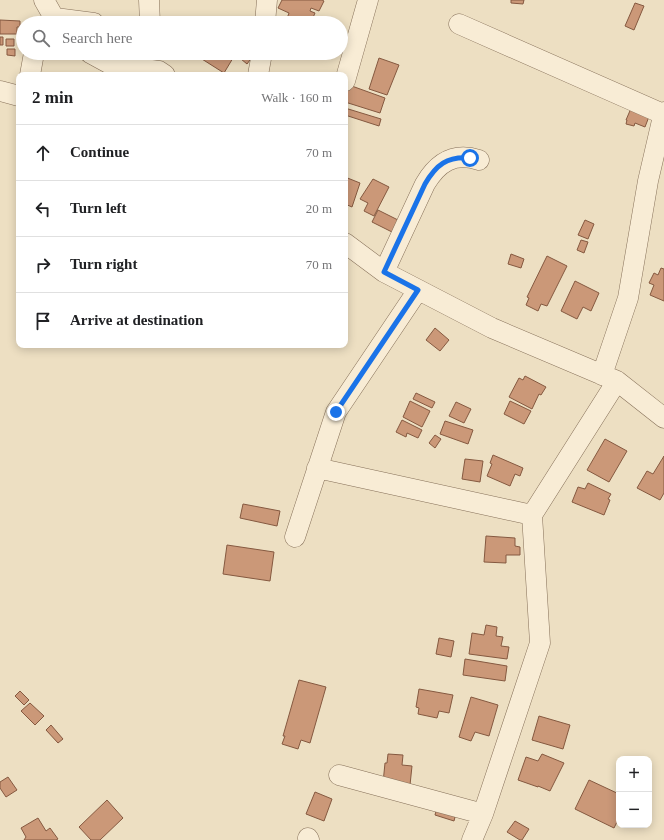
<!DOCTYPE html>
<html lang="en">
<head>
<meta charset="utf-8">
<style>
  :root { --surface:#fff; --page:#f6f6f6; --text:#202124; --muted:#757577; --line:#e0e0e0 }
  body { margin:0; font-family:"Times New Roman",serif; background:var(--page); color:var(--text) }
  .controls { position:absolute; right:12px; bottom:12px; display:grid; overflow:hidden; border-radius:8px; box-shadow:0 2px 10px #0003 }
  .controls button { width:36px; height:36px; display:grid; place-items:center; padding:0; border:0; border-bottom:1px solid var(--line); background:var(--surface); color:var(--text); font:20px sans-serif }
  .stop { position:absolute; width:12px; height:12px; margin:-9px; border:3px solid #1a73e8; border-radius:50%; background:#fff }
  .stop.end { background:#1a73e8; border-color:#fff; box-shadow:0 1px 4px #0008 }
  .list { margin:0; padding:0; list-style:none }
  h2 { display:flex; justify-content:space-between; align-items:center; height:52px; margin:0; padding:0 16px; font-size:17px }
  h2 small { font-size:13px; font-weight:400; color:var(--muted) }
  .list li { display:grid; grid-template-columns:26px 1fr auto; gap:12px; align-items:center; box-sizing:border-box; height:56px; padding:0 16px; border-top:1px solid var(--line) }
  .list b { display:block; font-size:15px; white-space:nowrap }
  .list em { font-size:13px; font-style:normal; color:var(--muted) }
  .icon { flex:none; width:22px; height:22px; fill:none; stroke:currentColor; stroke-width:2; stroke-linecap:round; stroke-linejoin:round }
  .map { position:relative; flex:none; width:664px; height:840px; overflow:hidden }
  .search { position:absolute; background:var(--surface); box-shadow:0 2px 10px #0003; left:16px; top:16px; width:332px; height:44px; display:flex; align-items:center; gap:10px; box-sizing:border-box; padding:0 14px; border-radius:22px; color:var(--muted); font-size:15px }
  .panel { position:absolute; background:var(--surface); box-shadow:0 2px 10px #0003; left:16px; top:72px; width:332px; height:276px; border-radius:8px }
  .map>svg:first-child { display:block }
  .building { fill:#cb9878; stroke:#855940 }
  .lines { fill:none; stroke-linecap:round; stroke-linejoin:round }
  .minor-casing { stroke:#867059; stroke-width:21 }
  .minor { stroke:#f8ecd5; stroke-width:20 }
  .route { stroke:#1a73e8; stroke-width:5 }
</style>
</head>
<body>
<div class="map">
<svg width="664" height="840" viewBox="0 0 664 840">
  <rect width="100%" height="100%" fill="#eddfc2"/>
  <path class="building" d="M 282,0 L 322,0 L 324,1 L 319,11 L 311,8 L 310,11 L 315,13 L 312,20 L 307,18 L 304,23 L 292,23 L 286,21 L 289,13 L 278,8 Z
    M 511,0 L 524,0 L 523,4 L 511,3 Z
    M 635,3 L 644,6 L 634,30 L 625,26 Z
    M 0,20 L 20,21 L 20,27 L 17,27 L 17,34 L 0,34 Z
    M 0,37 L 3,37 L 3,45 L 0,45 Z
    M 6,39 L 14,39 L 14,46 L 6,46 Z
    M 7,49 L 15,49 L 15,56 L 7,55 Z
    M 195,53 L 236,53 L 224,73 L 194,54 Z
    M 246,53 L 249,53 L 253,56 L 247,64 L 241,59 Z
    M 379,58 L 399,65 L 387,95 L 369,89 Z
    M 349,85 L 385,98 L 380,113 L 345,102 L 345,97 Z
    M 632,106 L 650,114 L 645,127 L 635,123 L 634,126 L 626,124 L 627,120 L 626,120 Z
    M 345,108 L 381,119 L 379,126 L 345,115 Z
    M 345,177 L 360,183 L 352,207 L 345,204 Z
    M 373,179 L 389,187 L 374,216 L 364,211 L 368,203 L 360,199 Z
    M 378,210 L 398,220 L 392,232 L 372,222 Z
    M 585,220 L 594,224 L 588,239 L 578,235 Z
    M 581,240 L 588,242 L 584,253 L 577,250 Z
    M 511,254 L 524,259 L 521,268 L 508,264 Z
    M 547,256 L 567,266 L 547,306 L 541,304 L 538,311 L 526,305 L 529,298 L 527,297 Z
    M 661,268 L 664,269 L 664,301 L 650,295 L 654,285 L 649,283 L 654,273 L 658,275 Z
    M 575,281 L 599,293 L 591,311 L 583,307 L 577,319 L 561,311 Z
    M 435,328 L 449,340 L 440,351 L 426,340 Z
    M 525,376 L 546,387 L 541,395 L 539,394 L 532,409 L 509,397 L 519,378 L 523,380 Z
    M 416,393 L 435,402 L 432,408 L 413,399 Z
    M 410,401 L 430,411 L 422,427 L 403,417 Z
    M 510,401 L 531,411 L 524,424 L 504,414 Z
    M 456,402 L 471,409 L 464,423 L 449,416 Z
    M 402,420 L 422,430 L 418,438 L 407,433 L 406,437 L 396,432 Z
    M 445,421 L 473,430 L 468,444 L 440,434 Z
    M 435,435 L 441,439 L 435,448 L 429,443 Z
    M 605,439 L 627,451 L 609,482 L 587,470 Z
    M 493,455 L 523,468 L 520,476 L 515,474 L 510,486 L 487,476 L 492,464 L 490,463 Z
    M 664,456 L 664,493 L 660,500 L 637,488 L 647,471 L 653,474 Z
    M 465,459 L 483,461 L 480,482 L 462,479 Z
    M 588,483 L 611,494 L 608,499 L 610,500 L 604,515 L 572,502 L 578,487 L 585,489 Z
    M 243,504 L 280,511 L 277,526 L 240,518 Z
    M 486,536 L 515,538 L 515,546 L 520,547 L 520,555 L 506,555 L 506,563 L 484,562 Z
    M 227,545 L 274,552 L 270,581 L 223,574 Z
    M 486,625 L 497,627 L 496,636 L 503,637 L 501,646 L 509,647 L 507,659 L 469,654 L 472,633 L 484,635 Z
    M 439,638 L 454,641 L 451,657 L 436,654 Z
    M 465,659 L 507,666 L 505,681 L 463,675 Z
    M 299,680 L 326,687 L 310,743 L 301,740 L 298,749 L 282,744 L 285,736 L 283,736 Z
    M 419,689 L 453,695 L 449,713 L 439,711 L 437,718 L 418,714 L 419,708 L 416,707 Z
    M 20,691 L 29,700 L 24,705 L 15,696 Z
    M 471,697 L 498,705 L 489,736 L 475,732 L 471,741 L 459,737 Z
    M 30,703 L 44,716 L 35,725 L 21,711 Z
    M 539,716 L 570,725 L 563,749 L 532,740 Z
    M 51,725 L 63,739 L 58,743 L 46,730 Z
    M 388,754 L 403,755 L 402,765 L 412,766 L 410,785 L 383,783 L 385,763 L 387,763 Z
    M 542,754 L 564,763 L 550,791 L 538,786 L 538,787 L 518,780 L 526,757 L 538,761 Z
    M 8,777 L 17,790 L 6,797 L 0,788 L 0,782 Z
    M 589,780 L 619,794 L 619,818 L 614,828 L 575,809 Z
    M 315,792 L 332,799 L 324,821 L 306,814 Z
    M 107,800 L 123,818 L 100,840 L 91,840 L 79,827 Z
    M 438,803 L 457,809 L 454,821 L 435,815 Z
    M 38,818 L 46,831 L 50,828 L 58,839 L 56,840 L 24,840 L 26,837 L 21,828 Z
    M 515,821 L 529,829 L 522,840 L 520,840 L 507,832 Z"/>
  <g class="lines">
    <defs>
      <path id="minor" d="M 44,0 L 57,23
        M 149,0 L 150,23
        M 55,18 L 94,23
        M 265,23 L 267,0
        M 459,24 L 663,114
        M 90,53 L 112,65 L 159,71 L 165,75
        M 30,75 L 34,53
        M 258,75 L 262,53
        M 345,81 L 368,0
        M 0,91 L 19,96
        M 345,243 L 384,272 L 492,328 L 617,381 L 664,418
        M 384,272 L 425,184 C 438,162 454,152 479,160
        M 602,375 L 628,298 L 648,181 L 664,112
        M 317,468 L 532,515
        M 295,537 L 336,412 L 418,290
        M 339,775 L 483,814
        M 308,838 L 309,840
        M 472,840 L 483,814 L 540,643 L 532,515 L 617,381"/>
    </defs>
    <use href="#minor" class="minor-casing"/>
    <use href="#minor" class="minor"/>
  </g>
  <g class="lines">
    <path class="route" d="M 336,412 L 418,290 L 384,272 L 425,184 C 436,165 447,156 470,158"/>
  </g>
</svg>
<div class="controls">
<button>+</button>
<button>−</button>
</div>
<div class="stop" style="left:470px;top:158px"></div>
<div class="stop end" style="left:336px;top:412px"></div>
<div class="search"><svg class="icon" aria-label="search" viewBox="0 0 24 24"><circle cx="10" cy="10" r="6"/><path d="M15 15l6 6"/></svg>Search here</div>
<section class="panel">
<h2>2 min<small>Walk · 160 m</small></h2>
<ul class="list">
<li><svg class="icon" aria-label="ahead" viewBox="0 0 24 24"><path d="M12 20V5M6 11l6-6 6 6"/></svg><div><b>Continue</b></div><em>70 m</em></li>
<li><svg class="icon" aria-label="left" viewBox="0 0 24 24"><path d="M17 20v-9H6M10 6l-5 5 5 5"/></svg><div><b>Turn left</b></div><em>20 m</em></li>
<li><svg class="icon" aria-label="right" viewBox="0 0 24 24"><path d="M7 20v-9h11M14 6l5 5-5 5"/></svg><div><b>Turn right</b></div><em>70 m</em></li>
<li><svg class="icon" aria-label="arrive" viewBox="0 0 24 24"><path d="M6 21V4h12l-3 4 3 4H6"/></svg><div><b>Arrive at destination</b></div></li>
</ul>
</section>
</div>
</body>
</html>
